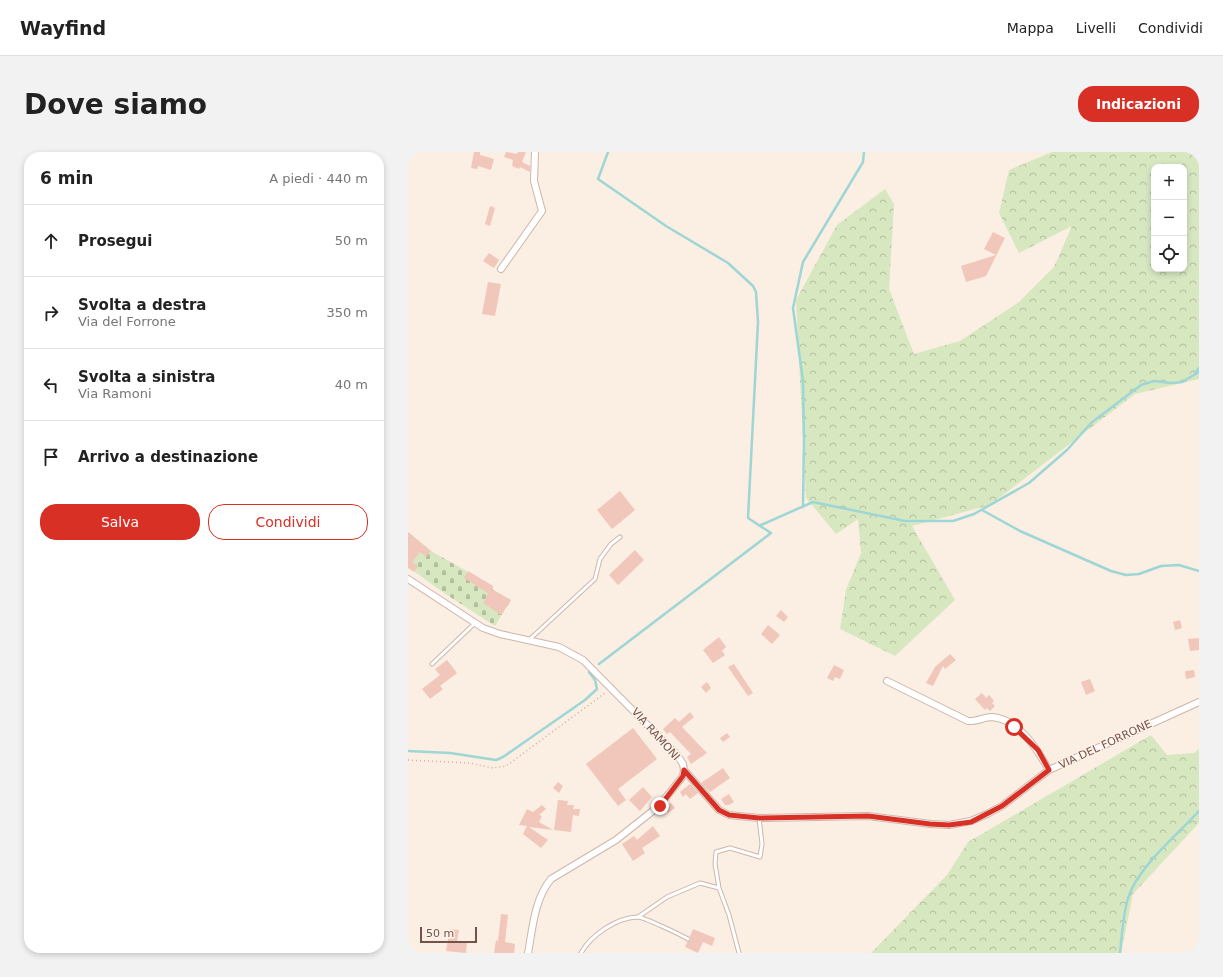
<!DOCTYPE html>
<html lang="it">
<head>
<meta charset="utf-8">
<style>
  :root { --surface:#fff; --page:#f2f2f2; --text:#222; --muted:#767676; --line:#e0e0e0; --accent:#d93025 }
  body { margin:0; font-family:"DejaVu Sans",sans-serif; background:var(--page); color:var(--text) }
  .controls { position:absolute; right:12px; top:12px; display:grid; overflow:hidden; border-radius:8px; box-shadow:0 2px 6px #0003 }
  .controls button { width:36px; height:36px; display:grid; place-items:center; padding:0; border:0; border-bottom:1px solid var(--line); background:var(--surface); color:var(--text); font:20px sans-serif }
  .scale { position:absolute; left:12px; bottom:10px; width:57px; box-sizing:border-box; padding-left:4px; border:2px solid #725249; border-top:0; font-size:11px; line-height:14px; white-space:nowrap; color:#725249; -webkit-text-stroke:3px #fff2e8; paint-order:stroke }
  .stop { position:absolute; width:12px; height:12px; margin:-9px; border:3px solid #d93025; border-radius:50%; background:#fff }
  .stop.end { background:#d93025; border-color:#fff; box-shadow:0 1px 4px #0008 }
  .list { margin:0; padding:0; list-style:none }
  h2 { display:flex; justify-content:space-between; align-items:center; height:52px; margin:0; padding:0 16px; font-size:17px }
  h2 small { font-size:13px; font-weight:400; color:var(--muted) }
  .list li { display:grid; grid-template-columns:26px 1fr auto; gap:12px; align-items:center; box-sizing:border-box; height:72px; padding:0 16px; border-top:1px solid var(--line) }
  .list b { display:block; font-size:15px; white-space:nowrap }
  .list p { margin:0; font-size:13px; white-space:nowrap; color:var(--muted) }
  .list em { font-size:13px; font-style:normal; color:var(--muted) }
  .actions { display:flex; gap:8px; padding:12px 16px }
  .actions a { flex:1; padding:9px 0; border:1px solid var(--accent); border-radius:16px; text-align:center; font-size:14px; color:var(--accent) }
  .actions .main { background:var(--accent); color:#fff }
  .icon { flex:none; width:22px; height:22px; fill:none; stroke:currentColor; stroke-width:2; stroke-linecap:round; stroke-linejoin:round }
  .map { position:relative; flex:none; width:791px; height:801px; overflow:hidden; border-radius:16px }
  header { display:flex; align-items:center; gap:24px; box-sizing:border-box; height:56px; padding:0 20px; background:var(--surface); border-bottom:1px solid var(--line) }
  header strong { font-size:19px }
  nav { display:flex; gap:22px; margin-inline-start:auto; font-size:14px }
  .intro { display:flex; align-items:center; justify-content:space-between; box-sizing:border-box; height:96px; padding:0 24px }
  h1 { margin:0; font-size:28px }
  .button { padding:10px 18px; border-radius:16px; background:var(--accent); color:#fff; font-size:14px; font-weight:700 }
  main { display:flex; gap:24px; padding:0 24px }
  aside { flex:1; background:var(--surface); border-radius:16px; box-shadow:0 2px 6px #0003 }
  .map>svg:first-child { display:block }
  .forest { fill:url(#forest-crowns); fill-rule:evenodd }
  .cemetery { fill:url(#cemetery-stones) }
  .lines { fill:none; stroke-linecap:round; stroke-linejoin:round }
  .stream { stroke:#9ed6d6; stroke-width:2.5 }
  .building { fill:#f0c7ba }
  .service-casing { stroke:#ceb6ac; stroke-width:5 }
  .minor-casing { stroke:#ceb6ac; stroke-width:8 }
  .path { stroke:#d5ab9e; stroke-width:1.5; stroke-dasharray:1 3; stroke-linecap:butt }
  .service { stroke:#fff; stroke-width:3 }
  .minor { stroke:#fff; stroke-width:6 }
  .route { stroke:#d93025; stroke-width:5 }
  .labels { text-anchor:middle; stroke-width:3; stroke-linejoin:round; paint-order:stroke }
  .street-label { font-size:11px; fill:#725249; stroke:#fff2e8 }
</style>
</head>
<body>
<header>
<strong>Wayfind</strong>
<nav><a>Mappa</a><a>Livelli</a><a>Condividi</a></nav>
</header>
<div class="intro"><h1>Dove siamo</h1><a class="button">Indicazioni</a></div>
<main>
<aside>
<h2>6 min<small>A piedi · 440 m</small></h2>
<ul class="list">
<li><svg class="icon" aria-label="ahead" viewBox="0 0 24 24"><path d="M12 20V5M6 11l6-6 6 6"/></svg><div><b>Prosegui</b></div><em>50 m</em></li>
<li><svg class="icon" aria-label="right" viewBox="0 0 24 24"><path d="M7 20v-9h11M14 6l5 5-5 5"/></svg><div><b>Svolta a destra</b><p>Via del Forrone</p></div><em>350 m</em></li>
<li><svg class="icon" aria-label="left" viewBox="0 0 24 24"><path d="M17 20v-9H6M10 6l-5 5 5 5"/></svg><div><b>Svolta a sinistra</b><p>Via Ramoni</p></div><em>40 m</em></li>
<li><svg class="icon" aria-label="arrive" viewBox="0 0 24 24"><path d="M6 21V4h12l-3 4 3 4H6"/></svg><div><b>Arrivo a destinazione</b></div></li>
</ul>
<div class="actions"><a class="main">Salva</a><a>Condividi</a></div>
</aside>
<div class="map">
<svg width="791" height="801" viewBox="0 0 791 801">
  <defs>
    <pattern id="forest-crowns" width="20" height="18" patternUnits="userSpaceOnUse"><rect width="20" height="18" fill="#d7e8c1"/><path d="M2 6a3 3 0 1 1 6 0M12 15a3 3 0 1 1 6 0" fill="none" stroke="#b3bf9f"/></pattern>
    <pattern id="cemetery-stones" width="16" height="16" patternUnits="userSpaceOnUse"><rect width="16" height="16" fill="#d7e8c1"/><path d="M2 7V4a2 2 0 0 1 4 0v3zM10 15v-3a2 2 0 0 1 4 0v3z" fill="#b3bf9f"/></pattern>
  </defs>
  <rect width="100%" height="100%" fill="#fbeee2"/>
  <path class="forest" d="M 644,0 L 791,0 L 791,227 L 727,242 L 582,353 L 504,374 L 547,448 L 487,504 L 432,477 L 438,438 L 453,401 L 450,367 L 428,382 L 398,346 L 388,148 L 429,73 L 477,37 L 486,52 L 481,137 L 506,202 L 552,189 L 611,150 L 646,115 L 664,74 L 611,101 L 591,61 L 601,18 ZM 746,15 L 776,15 L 776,117 L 746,117 Z
    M 743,583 L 759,603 L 786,601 L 791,597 L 791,671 L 725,742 L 713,801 L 463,801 L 539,723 L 560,690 Z"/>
  <path class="cemetery" d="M 0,380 L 23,399 L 85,434 L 84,437 L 103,448 L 87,474 L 36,441 L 0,415 Z"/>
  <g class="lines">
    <path class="stream" d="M 787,221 L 791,216
      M 395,355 L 396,287 L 395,229 L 385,156 L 395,110 L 455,10 L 456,0
      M 574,358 L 612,379 L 703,419 L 718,423 L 731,422 L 753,414 L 771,413 L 791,419
      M 353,373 L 405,350 L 497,369 L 545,369 L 566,362 L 621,331 L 659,298 L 683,271 L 733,233 L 746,229 L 763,231 L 774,230 L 791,220
      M 191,512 L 363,381 L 340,366 L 350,170 L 348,140 L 345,134 L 320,111 L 258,74 L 190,27 L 200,0
      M 0,599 L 42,601 L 88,608 L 95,605 L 177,548 L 189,537 L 187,528 L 181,520
      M 712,801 C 714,783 715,763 720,746 C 730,715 768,684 791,659"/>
  </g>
  <path class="building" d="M 66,0 L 72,0 L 72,3 L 86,7 L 83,18 L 70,14 L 69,17 L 63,16 Z
    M 98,0 L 109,2 L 110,0 L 118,0 L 114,10 L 122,14 L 122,20 L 112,15 L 111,17 L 104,14 L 105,8 L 96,5 Z
    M 82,54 L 87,56 L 82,74 L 77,72 Z
    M 585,80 L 597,86 L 578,124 L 558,130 L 553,114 L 588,103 L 576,97 Z
    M 81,101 L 91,108 L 86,116 L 75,109 Z
    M 80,130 L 93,132 L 87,164 L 74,162 Z
    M 212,339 L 227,358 L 204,377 L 189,358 Z
    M 0,380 L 23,399 L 18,405 L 12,400 L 4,410 L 10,414 L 6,420 L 0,416 Z
    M 227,398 L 236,408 L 210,433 L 201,423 Z
    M 60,419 L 85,434 L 83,437 L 103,448 L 93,463 L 75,451 L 80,441 L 56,426 Z
    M 373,458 L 380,465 L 376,470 L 368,464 Z
    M 772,468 L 774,476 L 767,478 L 765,470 Z
    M 360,473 L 372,483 L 364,492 L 353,482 Z
    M 311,485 L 318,495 L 314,499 L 317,503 L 305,511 L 295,498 Z
    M 791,486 L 791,498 L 782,499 L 780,487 Z
    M 542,502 L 548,508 L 537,517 L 535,514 L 525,534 L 518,531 L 527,515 Z
    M 39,508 L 49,521 L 32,534 L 35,537 L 22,547 L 14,537 L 32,523 L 27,517 Z
    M 326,512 L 345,541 L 340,544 L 320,515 Z
    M 426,513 L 436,518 L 432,527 L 427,525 L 425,529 L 419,526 Z
    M 786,518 L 787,525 L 778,527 L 777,519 Z
    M 682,527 L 687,539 L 678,543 L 673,530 Z
    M 299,530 L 303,536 L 298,541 L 293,535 Z
    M 574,541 L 578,546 L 581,543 L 586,549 L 584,551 L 587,554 L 582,559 L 579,556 L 577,558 L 567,547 Z
    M 282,560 L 286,565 L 274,575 L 299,601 L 283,612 L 279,605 L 283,602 L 262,580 L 259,582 L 255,577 L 267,566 L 271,570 Z
    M 225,576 L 249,607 L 210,637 L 218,648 L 210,654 L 178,612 Z
    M 319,581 L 322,585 L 315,590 L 312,586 Z
    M 315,616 L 322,626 L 302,640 L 293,631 Z
    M 150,630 L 155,634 L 151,641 L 145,636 Z
    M 282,632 L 290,641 L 282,647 L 278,642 L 275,645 L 272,640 Z
    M 235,635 L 244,645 L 232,659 L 221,648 Z
    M 321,642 L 326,650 L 321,653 L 317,653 L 313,647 Z
    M 150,648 L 160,649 L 159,653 L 166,653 L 165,657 L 172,657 L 171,664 L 165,663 L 163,680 L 146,678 Z
    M 263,651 L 267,656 L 260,661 L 257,655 Z
    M 134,653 L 138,657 L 131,663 L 134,664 L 131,670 L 145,678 L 121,675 L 140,688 L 133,696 L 115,682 L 119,674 L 111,673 L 119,657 L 125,660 Z
    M 245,674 L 252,684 L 234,696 L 237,701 L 225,709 L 214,692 L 226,684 L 229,688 Z
    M 93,762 L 100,763 L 97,790 L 107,792 L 106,801 L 86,801 L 88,788 L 90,789 Z
    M 42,777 L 51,778 L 49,789 L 59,791 L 58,801 L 38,799 Z
    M 285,777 L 307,786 L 304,794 L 295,790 L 290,801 L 277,795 L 279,790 L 283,788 L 282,784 Z"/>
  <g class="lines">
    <defs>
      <path id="service" d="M 121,488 L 187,427 L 192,407 L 203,392 L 212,385
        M 24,512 L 66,472
        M 230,765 L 259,745 L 292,731 L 311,736
        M 173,801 C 183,783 208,766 229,765 C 236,765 273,783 280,787
        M 331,801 L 321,763 L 311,736 L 307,712 L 308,700 L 322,696 L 352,705 L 354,692 L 351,666"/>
      <path id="minor" d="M 93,117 L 134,59 L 126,29 L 127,0
        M 0,427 L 75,476 L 92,482 L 151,495 L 175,508 L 269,603 L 275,612 L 276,618 L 275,624 L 251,654 L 208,688 L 143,727 C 126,748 125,775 120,801
        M 479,529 L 560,569 C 568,570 576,565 584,565 C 611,567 629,597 641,618
        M 276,618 L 311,658 L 321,663 L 351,666 L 460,664 L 523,672 L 541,673 L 563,669 L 579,662 L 594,654 L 641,618 L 791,550"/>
    </defs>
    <use href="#service" class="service-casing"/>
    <use href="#minor" class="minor-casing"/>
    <path class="path" d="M 0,608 L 61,611 L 85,616 L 98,614 L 197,541"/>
    <use href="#service" class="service"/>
    <use href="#minor" class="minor"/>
  </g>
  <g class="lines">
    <path class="route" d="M 252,654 L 275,624 L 276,618 L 311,658 L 321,663 L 351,666 L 460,664 L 522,672 L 541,673 L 563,670 L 594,654 L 641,618 L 630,598 L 606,575"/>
  </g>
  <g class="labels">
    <g class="street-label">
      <text transform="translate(248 582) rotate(48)" y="4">VIA RAMONI</text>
      <text transform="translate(697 592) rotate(-25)" y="4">VIA DEL FORRONE</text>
    </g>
  </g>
</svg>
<div class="controls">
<button>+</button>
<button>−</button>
<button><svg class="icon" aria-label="locate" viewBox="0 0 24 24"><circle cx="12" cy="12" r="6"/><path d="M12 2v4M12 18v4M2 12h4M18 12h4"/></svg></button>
</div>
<div class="scale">50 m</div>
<div class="stop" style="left:606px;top:575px"></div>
<div class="stop end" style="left:252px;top:654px"></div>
</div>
</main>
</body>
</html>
